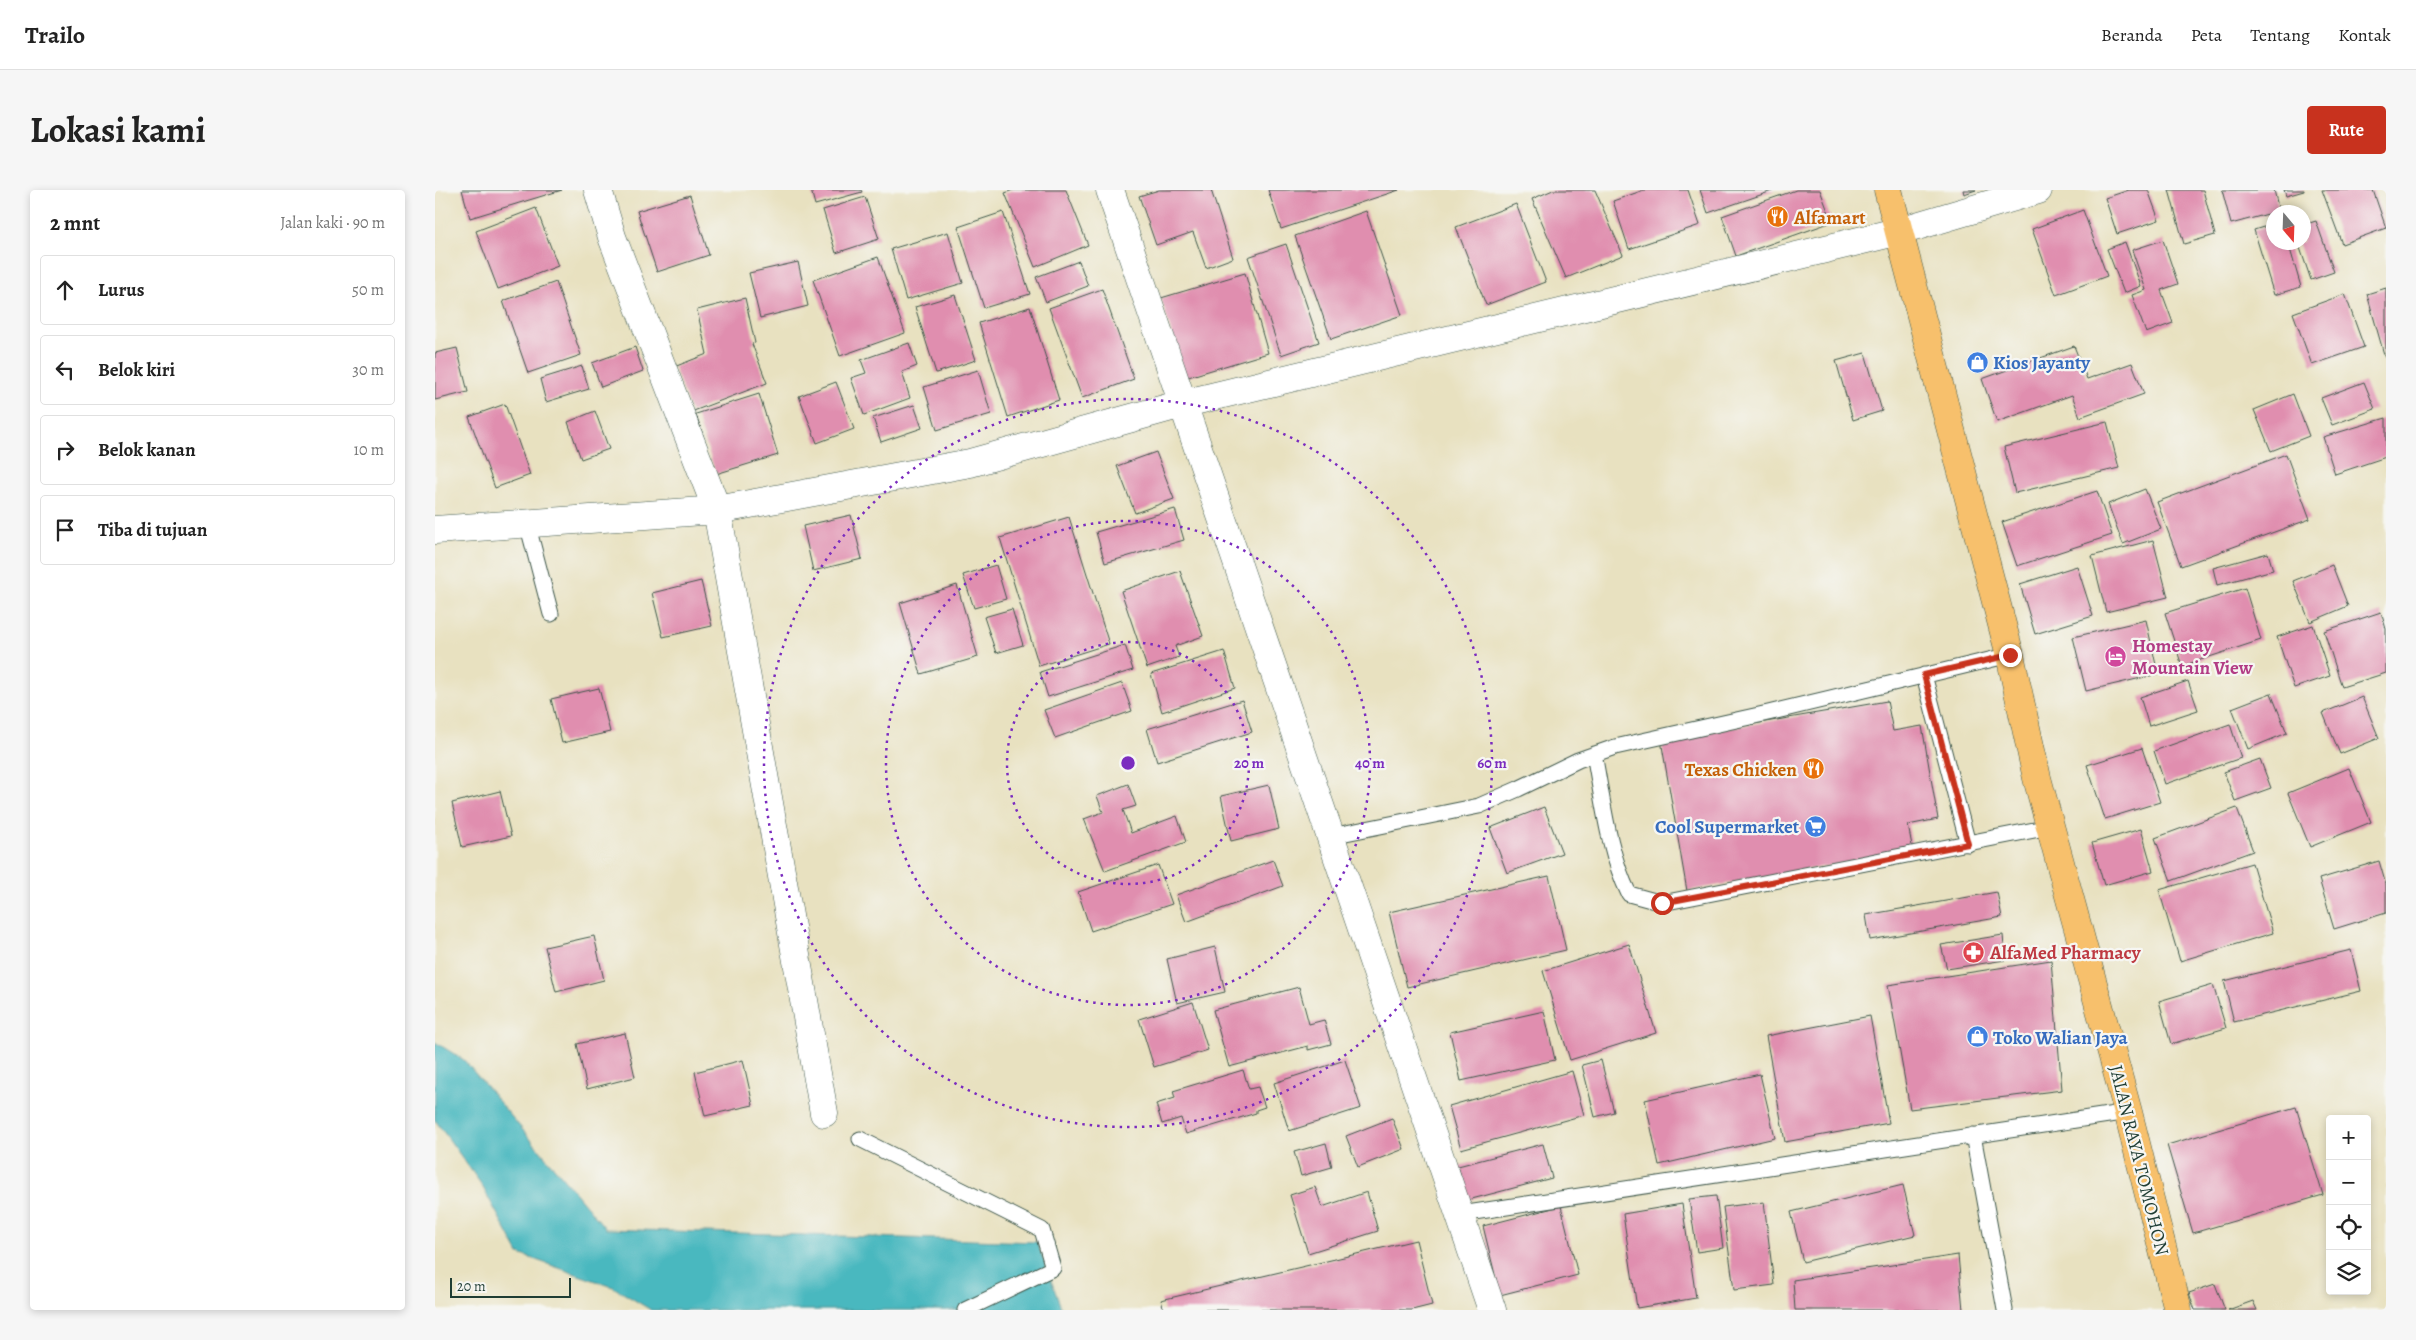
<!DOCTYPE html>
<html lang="id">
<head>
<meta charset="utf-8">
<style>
  :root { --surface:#fff; --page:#f6f6f6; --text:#222; --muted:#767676; --line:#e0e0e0; --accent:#c8321e }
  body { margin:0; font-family:Alegreya,serif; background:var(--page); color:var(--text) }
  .controls { position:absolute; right:15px; bottom:15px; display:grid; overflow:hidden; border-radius:5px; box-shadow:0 2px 8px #0003 }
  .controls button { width:45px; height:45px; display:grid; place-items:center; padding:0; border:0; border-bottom:1px solid var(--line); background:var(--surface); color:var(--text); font:25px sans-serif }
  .compass { position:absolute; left:1831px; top:15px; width:45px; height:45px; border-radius:50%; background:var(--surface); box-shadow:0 2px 8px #0003; rotate:161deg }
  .scale { position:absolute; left:15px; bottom:12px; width:121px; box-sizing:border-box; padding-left:5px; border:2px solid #1f3d34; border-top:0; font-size:14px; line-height:18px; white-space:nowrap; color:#1f3d34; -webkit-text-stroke:4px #f6f6f2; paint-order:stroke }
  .stop { position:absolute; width:15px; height:15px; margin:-11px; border:4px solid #c8321e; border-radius:50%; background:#fff }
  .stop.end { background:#c8321e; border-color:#fff; box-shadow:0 1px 5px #0008 }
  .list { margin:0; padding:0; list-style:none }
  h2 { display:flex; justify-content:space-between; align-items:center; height:65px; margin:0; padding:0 20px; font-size:21px }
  h2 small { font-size:16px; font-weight:400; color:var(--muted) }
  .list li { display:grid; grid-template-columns:32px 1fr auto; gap:15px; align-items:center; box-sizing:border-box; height:70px; margin:0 10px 10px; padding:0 10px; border:1px solid var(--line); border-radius:5px }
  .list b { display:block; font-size:19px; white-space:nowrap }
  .list em { font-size:16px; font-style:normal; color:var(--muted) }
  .icon { flex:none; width:28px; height:28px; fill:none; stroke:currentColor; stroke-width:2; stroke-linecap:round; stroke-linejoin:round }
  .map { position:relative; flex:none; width:1951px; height:1120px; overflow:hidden; border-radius:5px }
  header { display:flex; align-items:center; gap:30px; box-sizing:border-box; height:70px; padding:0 25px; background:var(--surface); border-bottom:1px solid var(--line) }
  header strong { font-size:24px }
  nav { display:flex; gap:28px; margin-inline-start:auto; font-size:18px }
  .intro { display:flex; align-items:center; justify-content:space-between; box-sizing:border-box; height:120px; padding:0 30px }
  h1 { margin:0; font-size:35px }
  .button { padding:12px 22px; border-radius:5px; background:var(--accent); color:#fff; font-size:18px; font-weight:700 }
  main { display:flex; gap:30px; padding:0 30px }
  aside { flex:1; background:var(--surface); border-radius:5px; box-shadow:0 2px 8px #0003 }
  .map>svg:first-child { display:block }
  .water { fill:#49b8bf; stroke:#347a7a }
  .building { fill:#e08eaf }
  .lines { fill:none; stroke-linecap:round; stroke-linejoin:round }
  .service-casing { stroke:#3d5649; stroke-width:17 }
  .minor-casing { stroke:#3d5649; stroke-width:29 }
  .trunk-casing { stroke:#3d5649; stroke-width:29 }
  .service { stroke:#fff; stroke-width:15 }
  .minor { stroke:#fff; stroke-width:28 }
  .trunk { stroke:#f7c06c; stroke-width:28 }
  .route { stroke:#c8321e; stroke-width:6 }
  .ring { fill:none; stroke:#7b2cbf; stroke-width:2.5; stroke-dasharray:2.5 5 }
  .labels { text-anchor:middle; stroke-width:4.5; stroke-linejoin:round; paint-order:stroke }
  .food-label { font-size:19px; font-weight:bold; fill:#c56008; stroke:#f6f6f2; text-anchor:start }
  .shop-label { font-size:19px; font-weight:bold; fill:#366cbe; stroke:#f6f6f2; text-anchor:start }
  .hotel-label { font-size:19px; font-weight:bold; fill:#b23c85; stroke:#f6f6f2; text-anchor:start }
  .health-label { font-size:19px; font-weight:bold; fill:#be3a42; stroke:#f6f6f2; text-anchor:start }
  .street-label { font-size:19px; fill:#1f3d34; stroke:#f6f6f2 }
  .centre { fill:#7b2cbf; stroke:#f6f6f2; stroke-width:2.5 }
  .ring-label { font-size:15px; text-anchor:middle; font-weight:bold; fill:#7b2cbf; stroke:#f6f6f2; stroke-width:4.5; stroke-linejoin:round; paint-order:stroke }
</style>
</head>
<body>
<header>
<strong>Trailo</strong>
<nav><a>Beranda</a><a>Peta</a><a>Tentang</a><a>Kontak</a></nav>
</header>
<div class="intro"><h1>Lokasi kami</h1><a class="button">Rute</a></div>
<main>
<aside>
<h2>2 mnt<small>Jalan kaki · 90 m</small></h2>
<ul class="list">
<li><svg class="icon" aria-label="ahead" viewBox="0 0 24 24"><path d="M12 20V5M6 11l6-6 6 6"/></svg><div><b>Lurus</b></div><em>50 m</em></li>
<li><svg class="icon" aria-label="left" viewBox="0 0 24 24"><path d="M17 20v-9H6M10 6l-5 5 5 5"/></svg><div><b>Belok kiri</b></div><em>30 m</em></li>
<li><svg class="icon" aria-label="right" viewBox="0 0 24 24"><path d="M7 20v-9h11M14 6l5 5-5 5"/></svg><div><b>Belok kanan</b></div><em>10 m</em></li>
<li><svg class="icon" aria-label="arrive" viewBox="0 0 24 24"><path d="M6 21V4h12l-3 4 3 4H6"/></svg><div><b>Tiba di tujuan</b></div></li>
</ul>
</aside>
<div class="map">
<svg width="1951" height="1120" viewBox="0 0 1951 1120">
  <rect width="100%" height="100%" fill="#f6f6f2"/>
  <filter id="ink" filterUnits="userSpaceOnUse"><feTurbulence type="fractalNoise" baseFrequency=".02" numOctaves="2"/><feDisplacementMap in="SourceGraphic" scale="10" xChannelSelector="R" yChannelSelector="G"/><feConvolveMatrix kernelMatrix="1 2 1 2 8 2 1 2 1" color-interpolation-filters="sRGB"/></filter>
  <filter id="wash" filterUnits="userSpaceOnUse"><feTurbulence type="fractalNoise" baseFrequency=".0096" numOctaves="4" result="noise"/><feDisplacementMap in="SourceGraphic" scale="20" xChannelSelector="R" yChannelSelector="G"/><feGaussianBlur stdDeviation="1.12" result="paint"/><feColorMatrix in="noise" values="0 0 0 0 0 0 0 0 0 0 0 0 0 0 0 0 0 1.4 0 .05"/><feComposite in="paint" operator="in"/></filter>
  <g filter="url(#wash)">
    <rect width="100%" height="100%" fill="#e8e1c0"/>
    <path class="water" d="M 0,852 L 29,870 L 171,1039 L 602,1052 L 627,1120 L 216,1120 L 178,1097 L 84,1064 L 46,994 L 0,930 Z"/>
    <g id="blocks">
      <path class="building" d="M 27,0 L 127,0 L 35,28 Z
        M 376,0 L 426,0 L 427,2 L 380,15 Z
        M 578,0 L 631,0 L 653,55 L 600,77 L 570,3 Z
        M 724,0 L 776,0 L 798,68 L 771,78 L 758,42 L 721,55 L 704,6 Z
        M 833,0 L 964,0 L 846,39 Z
        M 1118,0 L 1160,0 L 1188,65 L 1131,88 L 1097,9 Z
        M 1209,0 L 1253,0 L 1265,35 L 1194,59 L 1178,11 Z
        M 1265,0 L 1340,0 L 1273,23 Z
        M 1361,0 L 1385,0 L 1397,32 L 1301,66 L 1287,26 Z
        M 1528,0 L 1541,0 L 1529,4 Z
        M 1694,0 L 1713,0 L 1724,30 L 1682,44 L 1670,8 Z
        M 1734,0 L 1768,0 L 1780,45 L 1749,54 Z
        M 1787,0 L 1839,0 L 1844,21 L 1796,34 Z
        M 1849,0 L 1869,0 L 1869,1 L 1851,6 Z
        M 1887,0 L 1938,0 L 1951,38 L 1907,54 Z
        M 255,5 L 274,65 L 222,82 L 202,21 Z
        M 430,7 L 444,49 L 401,63 L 388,20 Z
        M 1081,14 L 1111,92 L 1051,115 L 1021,37 Z
        M 101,18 L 123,76 L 63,99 L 41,41 Z
        M 1648,20 L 1672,86 L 1621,105 L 1597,39 Z
        M 931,21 L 967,125 L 896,149 L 860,46 Z
        M 568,22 L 595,104 L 549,118 L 523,37 Z
        M 1881,31 L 1899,82 L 1876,90 L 1863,52 L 1868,52 L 1868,35 Z
        M 1838,34 L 1838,52 L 1853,52 L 1866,97 L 1839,105 L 1819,40 Z
        M 513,42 L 528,93 L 471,110 L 456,59 Z
        M 1728,50 L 1743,94 L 1726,100 L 1738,133 L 1711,143 L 1697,105 L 1711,100 L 1697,60 Z
        M 1690,52 L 1706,96 L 1689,103 L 1672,59 Z
        M 851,54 L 884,152 L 846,165 L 813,67 Z
        M 443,67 L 470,143 L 405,166 L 378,90 Z
        M 644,71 L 653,96 L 611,112 L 601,87 Z
        M 363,72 L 373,116 L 325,128 L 314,83 Z
        M 810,83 L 833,163 L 750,188 L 726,108 Z
        M 121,92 L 146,165 L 93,183 L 68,111 Z
        M 1951,98 L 1951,168 L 1950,168 L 1932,104 Z
        M 667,99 L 699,189 L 647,208 L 614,118 Z
        M 1910,104 L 1929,157 L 1877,175 L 1858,123 Z
        M 520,105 L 541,170 L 501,183 L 480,117 Z
        M 310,108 L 320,153 L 317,154 L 332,193 L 256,222 L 239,177 L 272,164 L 262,120 Z
        M 595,117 L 624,210 L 573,227 L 544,133 Z
        M 474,153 L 482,176 L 467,182 L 475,208 L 429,225 L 416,188 L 431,183 L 426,170 Z
        M 1639,156 L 1652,189 L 1697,173 L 1709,204 L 1645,227 L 1637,205 L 1562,232 L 1547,189 Z
        M 200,157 L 208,181 L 166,197 L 157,173 Z
        M 22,158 L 33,202 L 0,210 L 0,163 Z
        M 1430,163 L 1447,221 L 1418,230 L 1401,171 Z
        M 147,176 L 154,199 L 111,212 L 105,189 Z
        M 543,180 L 556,224 L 502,240 L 489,197 Z
        M 401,192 L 419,239 L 382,253 L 364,206 Z
        M 1929,192 L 1940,219 L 1897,235 L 1886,208 Z
        M 324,204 L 343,265 L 281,284 L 261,224 Z
        M 1858,204 L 1874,246 L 1836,261 L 1819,220 Z
        M 70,214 L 95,285 L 60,298 L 34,227 Z
        M 479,215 L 487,238 L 446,252 L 438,228 Z
        M 160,221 L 174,259 L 146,269 L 133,232 Z
        M 1951,228 L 1951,267 L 1900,284 L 1888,247 Z
        M 1672,232 L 1684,278 L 1580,303 L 1569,257 Z
        M 721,262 L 739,309 L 700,323 L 682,276 Z
        M 1851,264 L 1875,329 L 1746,376 L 1722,312 Z
        M 1710,299 L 1726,339 L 1688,354 L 1673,314 Z
        M 1662,301 L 1677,345 L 1582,376 L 1567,332 Z
        M 740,319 L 749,350 L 670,373 L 661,342 Z
        M 416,325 L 427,369 L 378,381 L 368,336 Z
        M 634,327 L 674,454 L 604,476 L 565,348 Z
        M 1718,350 L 1733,407 L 1671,422 L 1657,366 Z
        M 1833,363 L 1838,380 L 1782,395 L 1778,378 Z
        M 561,375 L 571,409 L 539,418 L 528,385 Z
        M 1897,375 L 1913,416 L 1875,432 L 1858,391 Z
        M 1642,376 L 1658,426 L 1600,444 L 1585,394 Z
        M 745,381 L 768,446 L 740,456 L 744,467 L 712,478 L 686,401 Z
        M 266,391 L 277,436 L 228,447 L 217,403 Z
        M 522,395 L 543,467 L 486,484 L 465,413 Z
        M 1810,398 L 1826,450 L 1747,476 L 1730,423 Z
        M 577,419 L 588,455 L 561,463 L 549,427 Z
        M 1946,422 L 1951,439 L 1951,483 L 1907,497 L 1889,441 Z
        M 1711,430 L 1723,484 L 1651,501 L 1638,447 Z
        M 1878,435 L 1895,486 L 1859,498 L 1842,447 Z
        M 690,455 L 698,480 L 613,507 L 605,482 Z
        M 789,461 L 800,498 L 727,522 L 716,484 Z
        M 1753,491 L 1763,520 L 1714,536 L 1705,507 Z
        M 687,493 L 697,521 L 620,548 L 609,520 Z
        M 164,498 L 175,542 L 127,553 L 116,509 Z
        M 1836,503 L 1852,543 L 1813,559 L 1797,518 Z
        M 1927,507 L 1944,548 L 1905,564 L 1888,523 Z
        M 807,510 L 817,542 L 722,572 L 712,539 Z
        M 1452,511 L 1458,541 L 1487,536 L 1503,629 L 1473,635 L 1478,661 L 1252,701 L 1226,550 Z
        M 1795,534 L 1806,568 L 1730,594 L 1719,561 Z
        M 1707,558 L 1725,612 L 1670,629 L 1652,575 Z
        M 1825,569 L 1836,598 L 1800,611 L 1789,582 Z
        M 1914,578 L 1936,632 L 1875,657 L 1853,603 Z
        M 693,594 L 701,616 L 688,620 L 696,643 L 742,626 L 751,652 L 670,681 L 649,629 L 668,622 L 662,606 Z
        M 834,595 L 844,639 L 796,651 L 786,606 Z
        M 65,601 L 76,646 L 27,657 L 17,613 Z
        M 1109,617 L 1127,663 L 1072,683 L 1055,638 Z
        M 1802,618 L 1818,661 L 1736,691 L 1720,648 Z
        M 1706,639 L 1718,681 L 1669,695 L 1657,653 Z
        M 838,670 L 848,696 L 751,732 L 741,705 Z
        M 1944,671 L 1951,695 L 1951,723 L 1899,739 L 1884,689 Z
        M 1817,673 L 1838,743 L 1745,771 L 1724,700 Z
        M 723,675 L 737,714 L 656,741 L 643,702 Z
        M 1114,686 L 1131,760 L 972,797 L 954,722 Z
        M 1562,702 L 1567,727 L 1435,750 L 1431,725 Z
        M 1568,745 L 1570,770 L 1512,779 L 1506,755 Z
        M 159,746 L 169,790 L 121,802 L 110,757 Z
        M 1194,754 L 1221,843 L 1135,870 L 1108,781 Z
        M 780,757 L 790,802 L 742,813 L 732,769 Z
        M 1916,760 L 1926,801 L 1799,832 L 1789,791 Z
        M 1616,770 L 1627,900 L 1475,919 L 1453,795 Z
        M 1778,795 L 1791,838 L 1736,854 L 1724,811 Z
        M 864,797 L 874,834 L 889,830 L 896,854 L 873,860 L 873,856 L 794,877 L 778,820 Z
        M 758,812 L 773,860 L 719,877 L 704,829 Z
        M 1109,821 L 1120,870 L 1026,891 L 1015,842 Z
        M 1435,826 L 1454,933 L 1350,952 L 1331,846 Z
        M 190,843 L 200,887 L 152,899 L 142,854 Z
        M 308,870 L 318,915 L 270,926 L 260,882 Z
        M 910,870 L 926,918 L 854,941 L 839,893 Z
        M 1166,870 L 1179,922 L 1160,927 L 1147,875 Z
        M 808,880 L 814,899 L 823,897 L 830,917 L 821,920 L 821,923 L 751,944 L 746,928 L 727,934 L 721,914 L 740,908 L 738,901 Z
        M 1137,881 L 1149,925 L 1026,959 L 1014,916 Z
        M 1325,884 L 1340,948 L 1224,975 L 1210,910 Z
        M 1861,917 L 1888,1005 L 1758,1043 L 1732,955 Z
        M 957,928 L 969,959 L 923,977 L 911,946 Z
        M 891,953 L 897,977 L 866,986 L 859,962 Z
        M 1108,954 L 1117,988 L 1033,1010 L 1023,976 Z
        M 1468,995 L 1480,1045 L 1368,1072 L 1356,1022 Z
        M 880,997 L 887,1017 L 932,1002 L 943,1041 L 873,1063 L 855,1005 Z
        M 1281,1006 L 1288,1058 L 1262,1062 L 1254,1009 Z
        M 1329,1012 L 1339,1095 L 1299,1100 L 1288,1017 Z
        M 1247,1014 L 1261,1108 L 1202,1118 L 1188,1024 Z
        M 1126,1016 L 1143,1085 L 1065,1105 L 1048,1036 Z
        M 981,1050 L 997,1115 L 977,1120 L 729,1120 L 726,1110 Z
        M 1523,1065 L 1528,1120 L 1360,1120 L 1358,1090 Z
        M 1780,1094 L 1790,1120 L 1760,1120 L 1754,1103 Z
        M 1818,1111 L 1822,1120 L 1793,1120 Z"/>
    </g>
  </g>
  <g filter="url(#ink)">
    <use href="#blocks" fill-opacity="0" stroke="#3d5649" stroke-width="1"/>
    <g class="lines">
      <defs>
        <path id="service" d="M 92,333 L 116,424
          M 1489,485 L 1533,654
          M 1159,564 C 1168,610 1173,662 1194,704 L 1227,713 L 1615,637
          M 896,646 L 1044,616 L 1083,599 L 1143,570 L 1180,557 L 1333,523 L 1575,465
          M 1538,945 L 1570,1120
          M 425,949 L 607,1040 L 618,1078 L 530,1120
          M 1026,1024 L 1693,922"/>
        <path id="minor" d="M 163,0 L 177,47 L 282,320 L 389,923
          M 675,0 L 1057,1120
          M 0,340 L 282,320 L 535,273 L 747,214 L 1465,41 L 1603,0"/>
        <path id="trunk" d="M 1453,0 L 1575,465 L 1602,588 L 1693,922 L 1743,1120"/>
      </defs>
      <use href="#service" class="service-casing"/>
      <use href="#minor" class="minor-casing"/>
      <use href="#trunk" class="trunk-casing"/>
      <use href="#service" class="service"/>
      <use href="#minor" class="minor"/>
      <use href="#trunk" class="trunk"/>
    </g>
  </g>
  <g class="lines" filter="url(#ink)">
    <path class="route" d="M 1227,713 L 1533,654 L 1489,485 L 1575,465"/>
  </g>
  <g class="ring">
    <circle cx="693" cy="573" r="121"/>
    <circle cx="693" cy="573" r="242"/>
    <circle cx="693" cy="573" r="364"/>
  </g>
  <defs>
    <symbol id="restaurant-disc" viewBox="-11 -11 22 22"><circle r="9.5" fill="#e8710a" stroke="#f6f6f2"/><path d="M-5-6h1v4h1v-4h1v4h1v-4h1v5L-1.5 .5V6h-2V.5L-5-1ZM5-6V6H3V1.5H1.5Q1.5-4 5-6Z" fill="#fff"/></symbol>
    <symbol id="shop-disc" viewBox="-11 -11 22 22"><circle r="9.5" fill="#3f7fe0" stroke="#f6f6f2"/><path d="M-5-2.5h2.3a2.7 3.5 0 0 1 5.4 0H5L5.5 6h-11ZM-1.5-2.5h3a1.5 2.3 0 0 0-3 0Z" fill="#fff"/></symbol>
    <symbol id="hotel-disc" viewBox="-11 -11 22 22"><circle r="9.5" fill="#d1479c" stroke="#f6f6f2"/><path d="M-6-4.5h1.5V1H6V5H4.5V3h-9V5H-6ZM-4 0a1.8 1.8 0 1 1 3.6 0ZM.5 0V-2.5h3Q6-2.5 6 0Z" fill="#fff"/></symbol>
    <symbol id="supermarket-disc" viewBox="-11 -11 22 22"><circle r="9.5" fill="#3f7fe0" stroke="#f6f6f2"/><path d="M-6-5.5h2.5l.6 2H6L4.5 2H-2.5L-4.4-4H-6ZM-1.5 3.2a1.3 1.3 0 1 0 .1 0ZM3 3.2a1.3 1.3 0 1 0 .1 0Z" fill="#fff"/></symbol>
    <symbol id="pharmacy-disc" viewBox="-11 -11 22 22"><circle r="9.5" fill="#e0444e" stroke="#f6f6f2"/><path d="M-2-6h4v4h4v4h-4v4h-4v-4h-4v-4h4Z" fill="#fff"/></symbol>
  </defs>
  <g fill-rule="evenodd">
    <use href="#restaurant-disc" x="1330" y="14" width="25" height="25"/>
    <use href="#shop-disc" x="1530" y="160" width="25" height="25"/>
    <use href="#hotel-disc" x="1668" y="454" width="25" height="25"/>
    <use href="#restaurant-disc" x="1366" y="566" width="25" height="25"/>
    <use href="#supermarket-disc" x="1368" y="624" width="25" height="25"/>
    <use href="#pharmacy-disc" x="1526" y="750" width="25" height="25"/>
    <use href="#shop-disc" x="1530" y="834" width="25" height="25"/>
  </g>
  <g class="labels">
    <g class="food-label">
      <text x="1359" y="34">Alfamart</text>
      <text x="1362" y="586" text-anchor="end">Texas Chicken</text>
    </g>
    <g class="shop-label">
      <text x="1558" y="179">Kios Jayanty</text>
      <text x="1364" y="643" text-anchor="end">Cool Supermarket</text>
      <text x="1558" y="854">Toko Walian Jaya</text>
    </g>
    <g class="hotel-label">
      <text x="1697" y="462">Homestay<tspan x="1697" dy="22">Mountain View</tspan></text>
    </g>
    <g class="health-label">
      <text x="1555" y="769">AlfaMed Pharmacy</text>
    </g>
    <g class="street-label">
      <text transform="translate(1705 970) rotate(76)" y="7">JALAN RAYA TOMOHON</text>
    </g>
  </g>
  <circle cx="693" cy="573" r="8" class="centre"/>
  <g class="ring-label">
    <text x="814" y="578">20 m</text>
    <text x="935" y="578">40 m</text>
    <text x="1057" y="578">60 m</text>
  </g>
</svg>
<div class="controls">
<button>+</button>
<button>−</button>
<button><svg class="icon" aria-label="locate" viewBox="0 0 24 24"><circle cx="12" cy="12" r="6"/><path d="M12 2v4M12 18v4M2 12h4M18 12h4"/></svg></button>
<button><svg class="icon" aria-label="layers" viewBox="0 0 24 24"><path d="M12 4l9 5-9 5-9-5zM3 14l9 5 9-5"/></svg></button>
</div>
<svg class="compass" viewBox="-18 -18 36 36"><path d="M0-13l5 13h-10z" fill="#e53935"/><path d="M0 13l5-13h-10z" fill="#767676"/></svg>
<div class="scale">20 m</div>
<div class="stop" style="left:1227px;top:713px"></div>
<div class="stop end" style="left:1575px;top:465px"></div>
</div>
</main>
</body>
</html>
